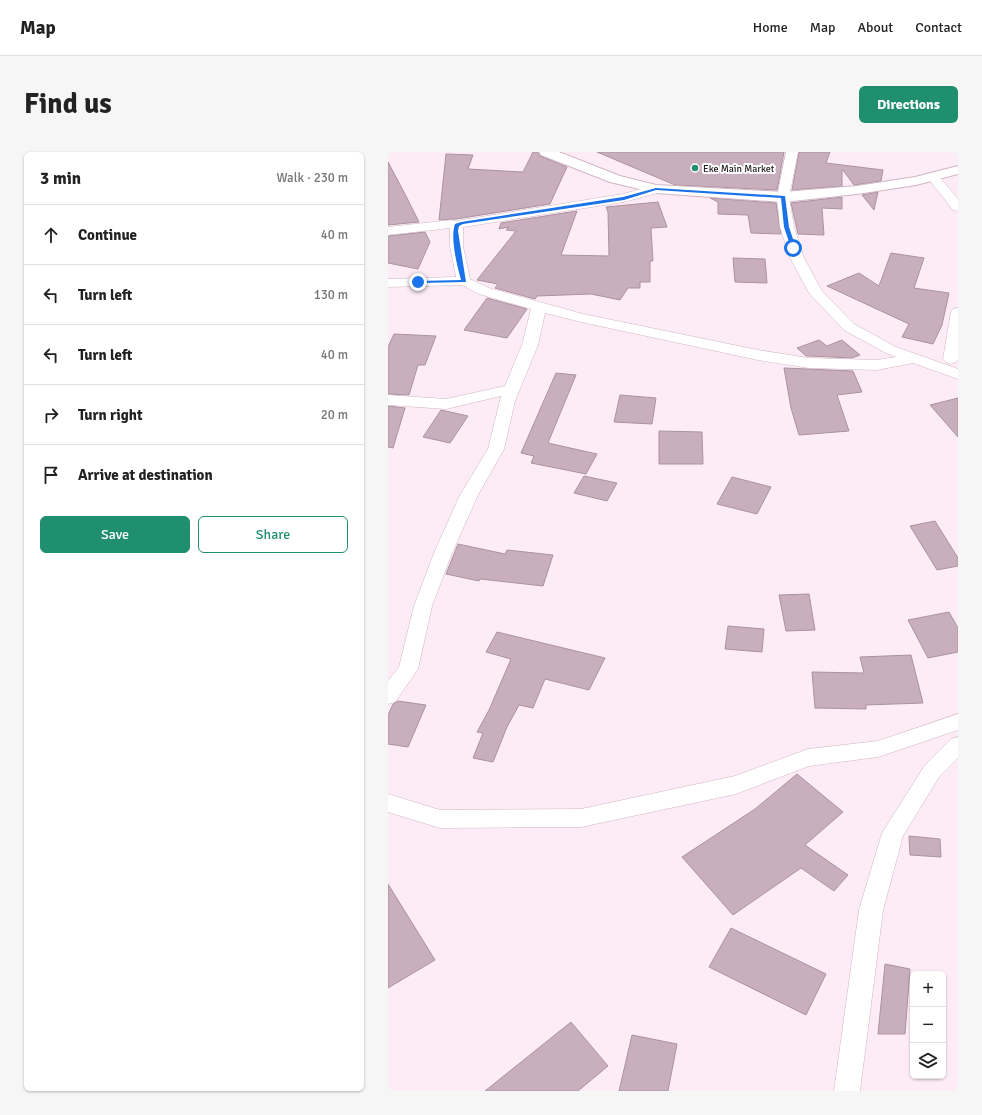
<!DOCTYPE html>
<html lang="en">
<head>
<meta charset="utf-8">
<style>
  :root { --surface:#fff; --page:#f6f6f6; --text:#222; --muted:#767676; --line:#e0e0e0; --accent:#208f70 }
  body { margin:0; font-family:Signika,sans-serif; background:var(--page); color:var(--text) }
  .controls { position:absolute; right:12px; bottom:12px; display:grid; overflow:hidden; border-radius:6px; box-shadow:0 1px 3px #0004 }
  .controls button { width:36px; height:36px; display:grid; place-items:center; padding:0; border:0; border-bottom:1px solid var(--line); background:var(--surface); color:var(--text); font:20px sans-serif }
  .stop { position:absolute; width:12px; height:12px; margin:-9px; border:3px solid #1a73e8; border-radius:50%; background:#fff }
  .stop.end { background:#1a73e8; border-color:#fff; box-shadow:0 1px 4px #0008 }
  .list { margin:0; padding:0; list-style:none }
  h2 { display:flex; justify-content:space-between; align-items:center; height:52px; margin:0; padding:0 16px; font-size:17px }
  h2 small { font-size:13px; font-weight:400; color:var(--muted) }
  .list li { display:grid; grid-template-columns:26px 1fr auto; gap:12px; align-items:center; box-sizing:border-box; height:60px; padding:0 16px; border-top:1px solid var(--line) }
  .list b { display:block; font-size:15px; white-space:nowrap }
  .list em { font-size:13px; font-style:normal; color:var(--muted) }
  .actions { display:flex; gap:8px; padding:12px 16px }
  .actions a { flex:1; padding:9px 0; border:1px solid var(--accent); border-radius:6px; text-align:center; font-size:14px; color:var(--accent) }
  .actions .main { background:var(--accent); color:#fff }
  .icon { flex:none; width:22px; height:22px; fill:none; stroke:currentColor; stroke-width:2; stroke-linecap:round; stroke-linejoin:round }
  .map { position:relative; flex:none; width:570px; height:939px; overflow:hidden; border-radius:6px }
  header { display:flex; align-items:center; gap:24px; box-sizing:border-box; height:56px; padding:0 20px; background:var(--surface); border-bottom:1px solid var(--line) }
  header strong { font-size:19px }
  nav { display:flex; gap:22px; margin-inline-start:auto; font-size:14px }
  .intro { display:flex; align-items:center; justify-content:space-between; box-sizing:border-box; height:96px; padding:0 24px }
  h1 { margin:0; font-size:28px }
  .button { padding:10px 18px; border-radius:6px; background:var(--accent); color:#fff; font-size:14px; font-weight:700 }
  main { display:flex; gap:24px; padding:0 24px }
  aside { flex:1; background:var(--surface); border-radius:6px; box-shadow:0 1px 3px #0004 }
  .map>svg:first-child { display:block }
  .building { fill:#c9afbd; stroke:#ac92a0 }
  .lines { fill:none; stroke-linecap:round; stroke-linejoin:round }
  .minor-casing { stroke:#d0b5c4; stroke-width:1 }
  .tertiary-casing { stroke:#d0b5c4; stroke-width:2 }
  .minor { fill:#fff; fill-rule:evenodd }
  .tertiary { fill:#fff; fill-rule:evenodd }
  .route { fill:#1a73e8 }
  .poi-dot { fill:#208f70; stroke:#fefefe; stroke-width:1.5 }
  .labels { text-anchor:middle; stroke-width:4; stroke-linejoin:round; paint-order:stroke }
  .far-poi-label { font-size:10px; fill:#21171c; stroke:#fefefe; text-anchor:start }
</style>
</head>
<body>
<header>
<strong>Map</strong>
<nav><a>Home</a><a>Map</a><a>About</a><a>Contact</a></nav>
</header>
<div class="intro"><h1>Find us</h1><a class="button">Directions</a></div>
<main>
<aside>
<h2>3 min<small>Walk · 230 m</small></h2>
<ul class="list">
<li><svg class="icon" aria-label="ahead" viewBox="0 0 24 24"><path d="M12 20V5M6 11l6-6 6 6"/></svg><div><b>Continue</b></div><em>40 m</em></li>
<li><svg class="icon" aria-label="left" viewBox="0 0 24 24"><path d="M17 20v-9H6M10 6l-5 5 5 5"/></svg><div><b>Turn left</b></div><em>130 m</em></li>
<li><svg class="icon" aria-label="left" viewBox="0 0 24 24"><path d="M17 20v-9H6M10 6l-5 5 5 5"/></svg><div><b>Turn left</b></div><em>40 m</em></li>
<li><svg class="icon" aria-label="right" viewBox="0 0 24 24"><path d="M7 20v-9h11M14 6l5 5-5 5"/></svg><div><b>Turn right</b></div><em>20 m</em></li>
<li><svg class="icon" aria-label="arrive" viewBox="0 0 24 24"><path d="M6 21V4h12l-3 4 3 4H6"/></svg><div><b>Arrive at destination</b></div></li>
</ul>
<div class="actions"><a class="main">Save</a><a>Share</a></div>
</aside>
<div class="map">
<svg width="570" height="939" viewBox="0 0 570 939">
  <rect width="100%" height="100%" fill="#fdecf5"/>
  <path class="building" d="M 145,0 L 150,0 L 152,4 L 179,15 L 162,52 L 68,67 L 51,68 L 58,2 L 85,3 L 80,17 L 135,20 Z
    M 209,0 L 396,0 L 389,38 L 287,33 Z
    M 411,0 L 442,0 L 438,11 L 495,18 L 493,29 L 466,33 L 454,17 L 454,34 L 404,38 Z
    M 0,10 L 18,44 L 31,70 L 0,73 Z
    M 490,40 L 486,58 L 474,43 Z
    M 454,45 L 454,57 L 434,56 L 436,83 L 410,82 L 403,51 Z
    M 322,46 L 388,51 L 393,82 L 363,81 L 360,63 L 330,62 L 330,50 Z
    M 270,50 L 279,75 L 263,76 L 265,109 L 262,109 L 262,130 L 252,130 L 252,136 L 240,136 L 232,148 L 203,142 L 149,144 L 147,147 L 107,136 L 110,132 L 89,128 L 128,79 L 118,78 L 121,75 L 111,77 L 113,71 L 189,59 L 173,103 L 221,104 L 220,60 L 218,55 Z
    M 37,80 L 42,90 L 30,117 L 0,111 L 0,84 Z
    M 503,101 L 536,106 L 526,136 L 561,141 L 554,173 L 545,192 L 514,185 L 521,172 L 439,134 L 471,121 L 491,134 Z
    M 345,106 L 377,107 L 379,131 L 347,130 Z
    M 99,146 L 139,157 L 119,186 L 76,178 Z
    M 6,182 L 48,184 L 37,213 L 30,213 L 21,243 L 0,242 L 0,195 Z
    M 431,188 L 439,194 L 454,188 L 472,203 L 464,206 L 421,204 L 418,204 L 409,196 Z
    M 396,216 L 465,219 L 474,240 L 449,243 L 461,279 L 411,283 L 403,256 Z
    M 168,221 L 188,223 L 160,291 L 209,302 L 198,322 L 143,311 L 146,304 L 133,301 Z
    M 232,243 L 268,246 L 264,272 L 226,270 Z
    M 570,246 L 570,285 L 542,253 Z
    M 0,254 L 17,256 L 5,296 L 0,295 Z
    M 53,258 L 80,264 L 62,291 L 35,285 Z
    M 271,279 L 314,280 L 315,312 L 271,312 Z
    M 196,324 L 229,331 L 219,349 L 186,341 Z
    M 344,325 L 383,335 L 369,362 L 329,352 Z
    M 547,369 L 570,406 L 570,414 L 549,418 L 522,374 Z
    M 70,392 L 117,402 L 119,398 L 165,403 L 155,434 L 92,427 L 91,429 L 58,422 Z
    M 421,442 L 427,478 L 398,479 L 391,443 Z
    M 561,460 L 570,476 L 570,500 L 540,506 L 520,468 Z
    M 340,474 L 376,477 L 374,500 L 337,497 Z
    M 109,480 L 217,506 L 201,538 L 157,527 L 145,556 L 131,553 L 119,575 L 105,610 L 85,606 L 95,581 L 89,580 L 101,558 L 123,507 L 98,500 Z
    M 523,503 L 535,551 L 478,553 L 478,557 L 427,556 L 424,520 L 476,521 L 472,505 Z
    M 10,549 L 38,553 L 20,595 L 0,592 L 0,563 L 5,552 Z
    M 409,622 L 455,660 L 417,693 L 460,723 L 446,739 L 413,716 L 345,763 L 294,705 L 367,657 Z
    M 521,684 L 552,687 L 553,705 L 522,703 Z
    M 0,732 L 47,808 L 0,836 Z
    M 343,776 L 438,822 L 418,863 L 321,815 Z
    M 497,812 L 522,817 L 517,882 L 490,882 Z
    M 183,870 L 220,914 L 190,939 L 97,939 Z
    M 244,883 L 289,892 L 280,939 L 231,939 Z"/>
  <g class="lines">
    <defs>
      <path id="minor" d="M 398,0 L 410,0 L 401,45 L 406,75 L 416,106 L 434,139 L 466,172 L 508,195 L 570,217 L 570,227 L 525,211 L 489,218 L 421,216 L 370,208 L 193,170 L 157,161 L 150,193 L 127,249 L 116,297 L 90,343 L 64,401 L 44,454 L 30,517 L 7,550 L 0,552 L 0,529 L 11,515 L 26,454 L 46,401 L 72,343 L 100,297 L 113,244 L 58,257 L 0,253 L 0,243 L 58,247 L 117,234 L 134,193 L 143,157 L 91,142 L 74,133 L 0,135 L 0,127 L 68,125 L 62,94 L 62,76 L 0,83 L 0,75 L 63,68 L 68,69 L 235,42 L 268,33 L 273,34 L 274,37 L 273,40 L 236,50 L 75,75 L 75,94 L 82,127 L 101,136 L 195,162 L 370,198 L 421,206 L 489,208 L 508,205 L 498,201 L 456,178 L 421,141 L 402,106 L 392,75 L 389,45 Z
        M 545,21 L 549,22 L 570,47 L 570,59 L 565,58 L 539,25 L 541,22 Z
        M 570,156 L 570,208 L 568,210 L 563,212 L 558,210 L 555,207 L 563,160 L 565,157 Z
        M 570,562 L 570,578 L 490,605 L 421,614 L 348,642 L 193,675 L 52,676 L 0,660 L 0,642 L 52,658 L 193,657 L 347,624 L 420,597 L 490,589 Z
        M 570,585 L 570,606 L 551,625 L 515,684 L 495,758 L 472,939 L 446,939 L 471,758 L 494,681 L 537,613 L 563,587 Z"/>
      <path id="tertiary" d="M 151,0 L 171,0 L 232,24 L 268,33 L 395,40 L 469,34 L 527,25 L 570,14 L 570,22 L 528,33 L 469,42 L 395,50 L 268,41 L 222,30 L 153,3 Z"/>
    </defs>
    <use href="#minor" class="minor-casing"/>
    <use href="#tertiary" class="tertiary-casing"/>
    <use href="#minor" class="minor"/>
    <use href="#tertiary" class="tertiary"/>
  </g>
  <path class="route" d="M 268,36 L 397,44 L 401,75 L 408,96 L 405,97 L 403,96 L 396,75 L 393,46 L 268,38 L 236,48 L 75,72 L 71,74 L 70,79 L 78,130 L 30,131 L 28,130 L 30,129 L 73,128 C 69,113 62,86 67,72 L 73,70 L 235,45 Z"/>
  <circle class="poi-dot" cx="307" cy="16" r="4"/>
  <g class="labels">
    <g class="far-poi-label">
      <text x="315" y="20">Eke Main Market</text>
    </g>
  </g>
</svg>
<div class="controls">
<button>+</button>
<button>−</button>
<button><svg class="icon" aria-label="layers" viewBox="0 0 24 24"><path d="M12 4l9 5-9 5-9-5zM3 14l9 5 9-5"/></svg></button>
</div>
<div class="stop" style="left:405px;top:96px"></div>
<div class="stop end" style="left:30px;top:130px"></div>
</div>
</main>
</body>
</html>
